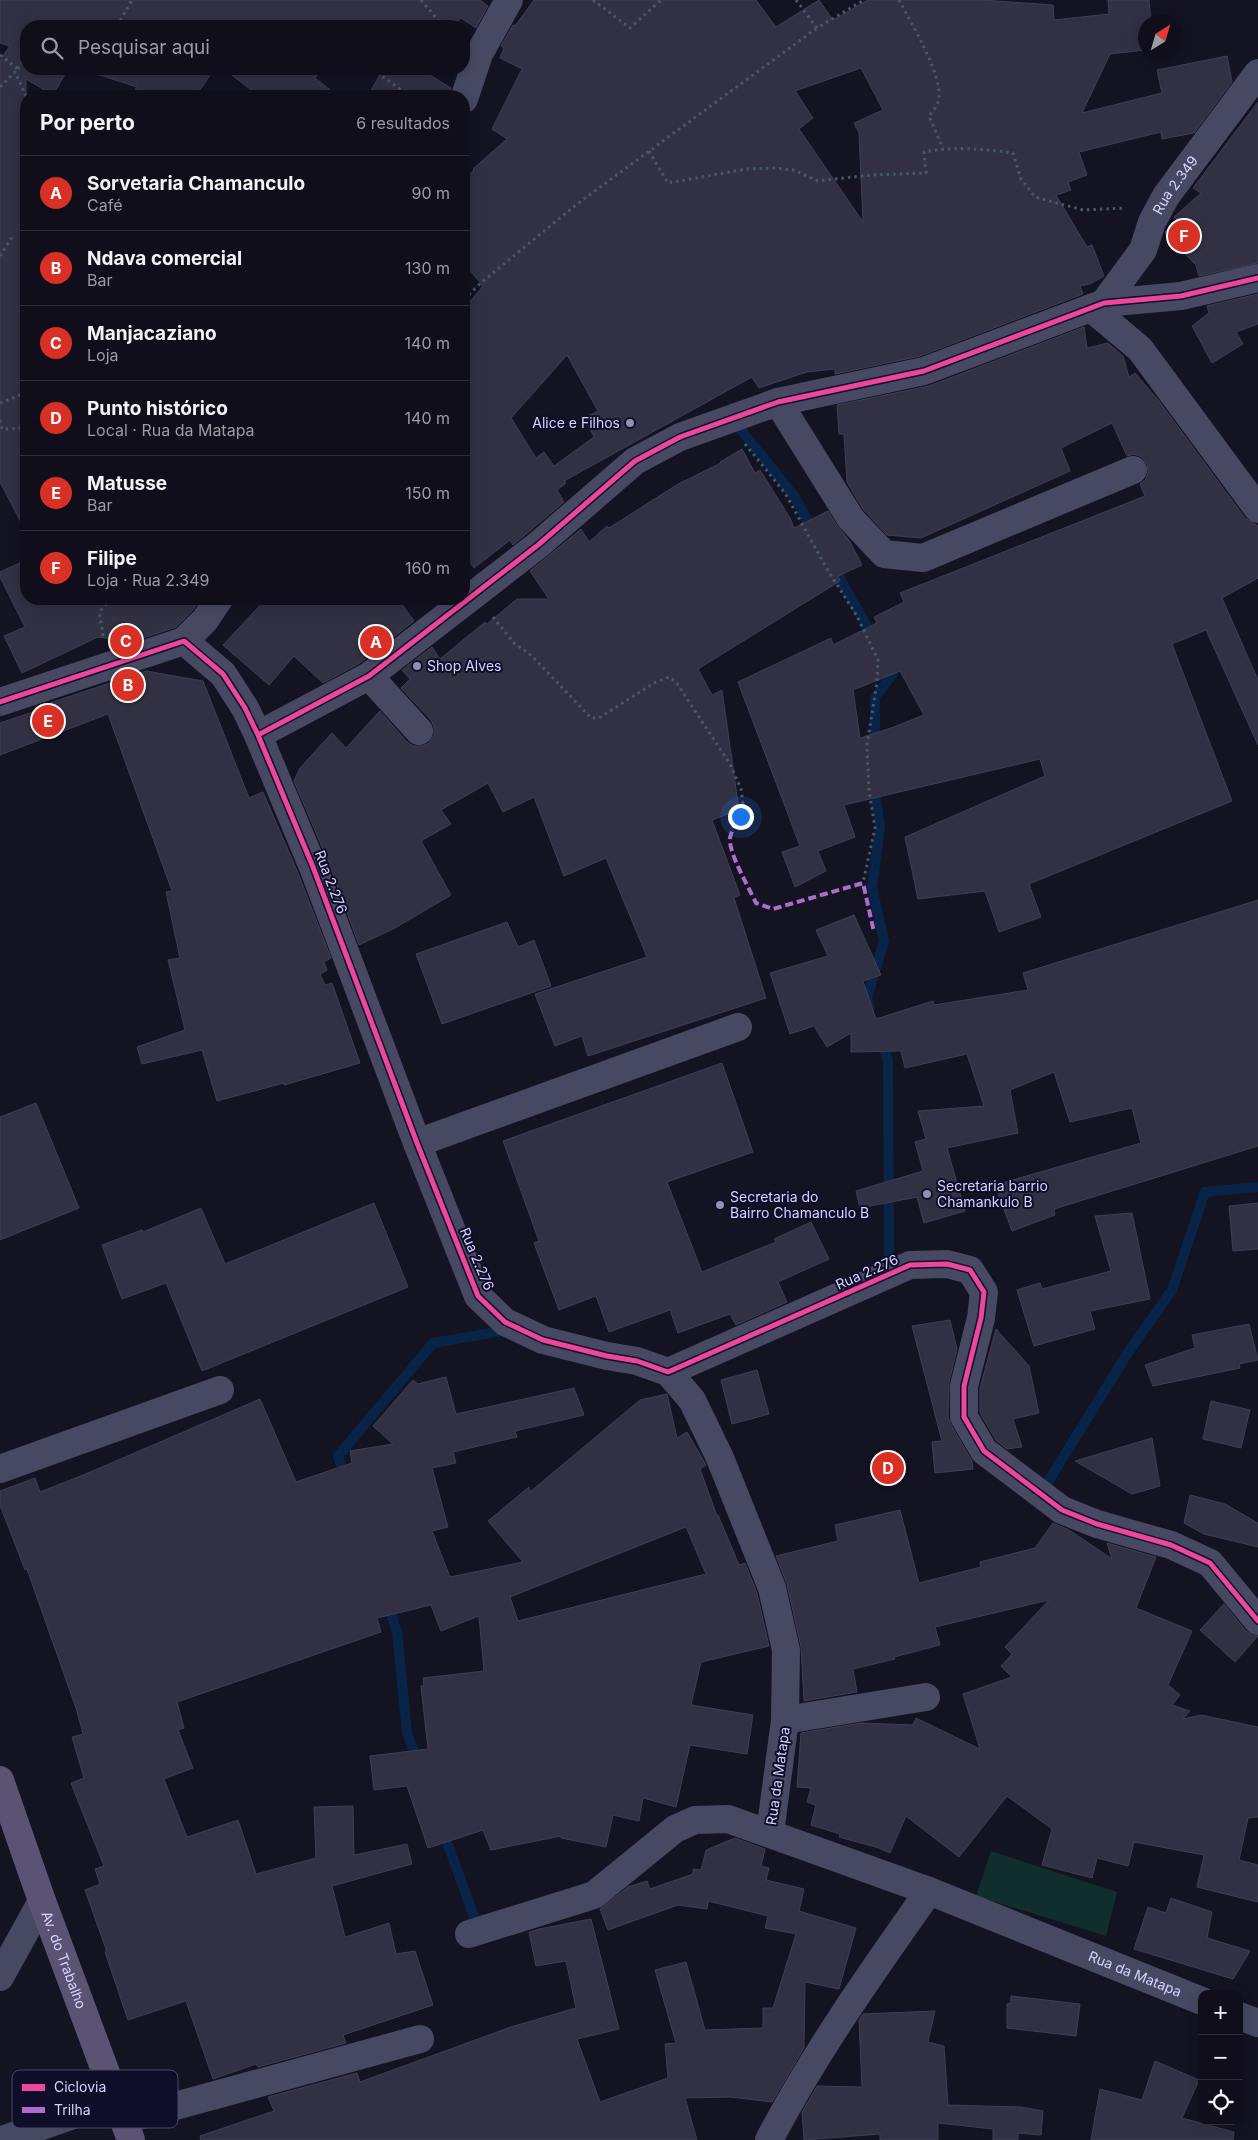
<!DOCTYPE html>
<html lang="pt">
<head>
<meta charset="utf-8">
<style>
  :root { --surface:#0f0e1a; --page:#1d1c27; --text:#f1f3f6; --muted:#9b9ca2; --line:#2f2e39; --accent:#d93025 }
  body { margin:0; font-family:Inter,sans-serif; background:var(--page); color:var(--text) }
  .controls { position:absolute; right:15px; bottom:15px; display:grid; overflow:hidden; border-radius:10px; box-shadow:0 2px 12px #0003 }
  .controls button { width:45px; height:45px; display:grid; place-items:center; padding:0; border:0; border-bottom:1px solid var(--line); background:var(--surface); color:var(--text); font:25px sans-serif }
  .compass { position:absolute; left:1138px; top:15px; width:45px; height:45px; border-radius:50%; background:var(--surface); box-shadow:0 2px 12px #0003; rotate:37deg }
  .you { position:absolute; left:740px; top:816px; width:18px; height:18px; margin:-12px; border:4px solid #fff; border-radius:50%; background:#1a73e8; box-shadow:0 0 0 8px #1a73e833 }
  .badge { display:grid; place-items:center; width:32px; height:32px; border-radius:50%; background:var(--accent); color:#fff; font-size:16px; font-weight:700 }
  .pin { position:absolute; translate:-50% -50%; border:2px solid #fff; box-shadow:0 1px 5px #0006 }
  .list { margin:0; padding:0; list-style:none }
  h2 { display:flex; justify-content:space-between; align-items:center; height:65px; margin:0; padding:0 20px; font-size:21px }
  h2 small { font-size:16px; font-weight:400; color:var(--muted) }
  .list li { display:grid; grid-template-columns:32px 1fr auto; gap:15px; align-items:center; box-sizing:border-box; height:75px; padding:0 20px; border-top:1px solid var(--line) }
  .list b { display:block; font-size:19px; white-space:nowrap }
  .list p { margin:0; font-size:16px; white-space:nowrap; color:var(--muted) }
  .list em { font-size:16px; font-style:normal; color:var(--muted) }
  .icon { flex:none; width:28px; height:28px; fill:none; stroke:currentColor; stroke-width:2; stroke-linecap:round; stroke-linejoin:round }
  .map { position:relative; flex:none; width:1258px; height:2140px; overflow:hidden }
  .search { position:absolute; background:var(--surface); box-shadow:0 2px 12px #0003; left:20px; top:20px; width:450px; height:55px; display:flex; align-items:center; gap:12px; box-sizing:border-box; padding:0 18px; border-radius:20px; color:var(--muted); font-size:19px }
  .panel { position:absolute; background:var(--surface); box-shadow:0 2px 12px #0003; left:20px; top:90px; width:450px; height:515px; border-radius:20px }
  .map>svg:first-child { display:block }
  .green { fill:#102f2c }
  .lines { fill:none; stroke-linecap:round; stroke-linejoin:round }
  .stream { stroke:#082549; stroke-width:10 }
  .building { fill:#323144; stroke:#403e56; fill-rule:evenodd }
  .path { stroke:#475a69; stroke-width:3; stroke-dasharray:2.5 4; stroke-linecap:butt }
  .minor { stroke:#474963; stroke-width:28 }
  .major { stroke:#5b5374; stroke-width:28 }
  .quiet { stroke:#b06ccc; stroke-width:4; stroke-dasharray:8 4; stroke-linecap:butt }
  .cycleway-casing { stroke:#0f0d28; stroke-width:8 }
  .cycleway { stroke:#ed469a; stroke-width:5 }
  .poi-dot { fill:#9190b2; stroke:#0f0d28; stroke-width:2 }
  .labels { text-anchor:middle; stroke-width:4; stroke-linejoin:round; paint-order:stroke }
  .street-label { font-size:14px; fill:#d5d4ff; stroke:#0f0d28 }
  .poi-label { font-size:14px; fill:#d5d4ff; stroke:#0f0d28; text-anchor:start }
  .key { fill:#0f0d28; stroke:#4a4968; stroke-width:1 }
  .key-label { font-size:14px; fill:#d5d4ff }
</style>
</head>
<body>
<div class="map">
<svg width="1258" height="2140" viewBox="0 0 1258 2140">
  <rect width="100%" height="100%" fill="#141322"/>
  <path class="green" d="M 991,1851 L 1117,1892 L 1106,1936 L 976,1896 Z"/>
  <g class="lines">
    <path class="stream" d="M 733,420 L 795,497 L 813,531
      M 833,566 L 873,638
      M 875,745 L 875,697 L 893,674 L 886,662
      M 870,1008 L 867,998 L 884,941 L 872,887 L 880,827 L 874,785
      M 881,1040 L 888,1060 L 889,1261
      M 346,1479 L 338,1456 L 433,1343 L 508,1330
      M 1041,1493 L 1129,1351 L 1172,1290 L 1205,1192 L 1258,1187
      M 387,1602 L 397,1632 L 407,1733 L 418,1763
      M 443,1831 L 476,1922 L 484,1919"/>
  </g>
  <path class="building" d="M 0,0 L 480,0 L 488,6 L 476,28 L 461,18 L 454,26 L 26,26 L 26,69 L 68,69 L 53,95 L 26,79 L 26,532 L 0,482 L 0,60 L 10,46 L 0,43 Z
    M 534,0 L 756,0 L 776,27 L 819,0 L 833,20 L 868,0 L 982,0 L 1053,5 L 1054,20 L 1109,14 L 1108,0 L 1149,0 L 1151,22 L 1146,22 L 1146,50 L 1110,54 L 1082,113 L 1162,93 L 1157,70 L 1227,56 L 1232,82 L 1194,133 L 1162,139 L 1161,132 L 1079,152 L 1087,175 L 1068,182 L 1071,190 L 1056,195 L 1087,247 L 1092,245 L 1104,276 L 1090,284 L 1080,286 L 1083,294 L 920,356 L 835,374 L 835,369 L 807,372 L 759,388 L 752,377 L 564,481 L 566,483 L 557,490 L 564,502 L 513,545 L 510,540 L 474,568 L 464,555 L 464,309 L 483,286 L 464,263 L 464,180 L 474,170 L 473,169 L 507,139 L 492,129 L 522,69 L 500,58 L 504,48 L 501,46 L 513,25 L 515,26 ZM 861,68 L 883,110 L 854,123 L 859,133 L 863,222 L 799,129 L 813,118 L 795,91 ZM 567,355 L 598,411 L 584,418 L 594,437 L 554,466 L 544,452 L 536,458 L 511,418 Z
    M 81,69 L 214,69 L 196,96 L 131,96 L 137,87 Z
    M 224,69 L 322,69 L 315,78 L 338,96 L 259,96 Z
    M 383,69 L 420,69 L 451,88 L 449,96 L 425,96 L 400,91 L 399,96 L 368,96 Z
    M 1258,102 L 1258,263 L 1199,276 L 1196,265 L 1165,233 L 1166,231 L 1177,219 L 1174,217 L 1201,193 L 1193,188 Z
    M 1258,294 L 1258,324 L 1236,332 L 1243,344 L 1212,363 L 1192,326 L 1209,313 L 1207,306 Z
    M 1084,327 L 1087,348 L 1108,343 L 1123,356 L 1129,377 L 1135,373 L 1159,401 L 1245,518 L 1258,526 L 1258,578 L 1222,598 L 1258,680 L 1258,745 L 1206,630 L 1172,644 L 1232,801 L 1029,884 L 1041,917 L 999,932 L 985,891 L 918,899 L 905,837 L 1045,776 L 1040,759 L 844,805 L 855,837 L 818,851 L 826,871 L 795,887 L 782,852 L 800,846 L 738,682 L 831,638 L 833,645 L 877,623 L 874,617 L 904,602 L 900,593 L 1145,496 L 1140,484 L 1146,479 L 1148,471 L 1147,464 L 1142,457 L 1134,454 L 1127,456 L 1112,423 L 1061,448 L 1070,471 L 921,538 L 887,535 L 863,509 L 847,482 L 844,434 L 839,434 L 837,405 L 929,386 ZM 900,671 L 924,715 L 891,728 L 860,738 L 853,690 Z
    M 742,449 L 755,473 L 760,470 L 790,518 L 794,528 L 828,511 L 838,527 L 849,540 L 862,565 L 838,576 L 840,581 L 698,669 L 712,695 L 722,690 L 739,810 L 712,820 L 740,895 L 734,898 L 766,998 L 588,1056 L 582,1036 L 555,1046 L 535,994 L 647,957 L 606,858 L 564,876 L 534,797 L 503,812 L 488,783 L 441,810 L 451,824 L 421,841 L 451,895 L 395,928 L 359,945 L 328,861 L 294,781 L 300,768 L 332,733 L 346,748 L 380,711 L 407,742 L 414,746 L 422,746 L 429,743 L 434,735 L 434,727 L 431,720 L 401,688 L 410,679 L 402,670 L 432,647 L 440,659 L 485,622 L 487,624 L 517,599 L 549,599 L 530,571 L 581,529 L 589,542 L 607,526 L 609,528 L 678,484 L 721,463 L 720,462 Z
    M 26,560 L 26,599 L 200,599 L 193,610 L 176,627 L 131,642 L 98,637 L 22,673 L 4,636 L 25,627 L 0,577 L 0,572 Z
    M 266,599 L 398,599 L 414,621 L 360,663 L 323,683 L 294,656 L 269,685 L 223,645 Z
    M 146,671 L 203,681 L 249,798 L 263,792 L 298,873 L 331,958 L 324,962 L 327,970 L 320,974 L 325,985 L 332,983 L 360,1063 L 284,1085 L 284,1083 L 217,1101 L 202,1050 L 142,1064 L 137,1047 L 185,1030 L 168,960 L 180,958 L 166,892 L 172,891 L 108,714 L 0,755 L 0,723 L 39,710 L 38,707 Z
    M 1258,900 L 1258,1146 L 1054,1209 L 1055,1215 L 1012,1231 L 995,1185 L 1141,1143 L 1132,1108 L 1070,1122 L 1054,1072 L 1010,1090 L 1018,1133 L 947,1148 L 965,1211 L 924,1223 L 917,1197 L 860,1208 L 856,1191 L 923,1171 L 915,1142 L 926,1139 L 918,1111 L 984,1106 L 967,1054 L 905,1068 L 901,1051 L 851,1052 L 851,1033 L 827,1047 L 814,1026 L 790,1034 L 770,973 L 828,956 L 816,930 L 854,915 L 881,975 L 863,981 L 876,1019 L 933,1001 L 934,1005 L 1028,990 L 1023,973 Z
    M 507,922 L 518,947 L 534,940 L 551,986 L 442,1024 L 416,954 Z
    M 722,1063 L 753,1152 L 667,1182 L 702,1272 L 776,1242 L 774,1239 L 811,1222 L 829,1259 L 778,1282 L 787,1302 L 736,1325 L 730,1314 L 678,1333 L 670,1310 L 609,1332 L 596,1296 L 559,1310 L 534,1243 L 539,1241 L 503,1141 Z
    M 36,1103 L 79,1208 L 0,1240 L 0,1117 Z
    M 374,1203 L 408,1287 L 202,1371 L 166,1283 L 122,1299 L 102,1245 L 142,1230 L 143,1232 L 201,1208 L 225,1264 Z
    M 1258,1203 L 1258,1249 L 1233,1251 L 1229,1206 Z
    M 1132,1213 L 1150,1299 L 1090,1311 L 1095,1329 L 1034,1346 L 1017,1290 L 1040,1283 L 1042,1289 L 1111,1271 L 1095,1216 Z
    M 950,1320 L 957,1349 L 949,1382 L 948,1417 L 951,1425 L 972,1461 L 973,1469 L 935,1473 L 932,1442 L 942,1441 L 912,1326 Z
    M 1249,1324 L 1258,1360 L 1239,1364 L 1240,1368 L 1153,1386 L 1145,1365 L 1195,1348 L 1192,1335 Z
    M 996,1329 L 1029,1366 L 1039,1413 L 1013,1419 L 1022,1447 L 1007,1449 L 996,1440 L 980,1413 L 980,1388 Z
    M 757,1370 L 769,1414 L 732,1424 L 721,1380 Z
    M 446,1377 L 456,1414 L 574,1388 L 584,1415 L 515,1431 L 517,1437 L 453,1452 L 456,1463 L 432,1468 L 448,1527 L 432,1531 L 450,1577 L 523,1562 L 488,1521 L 529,1487 L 530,1492 L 640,1400 L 667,1394 L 677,1438 L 687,1432 L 706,1465 L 700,1469 L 717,1516 L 718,1515 L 739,1565 L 745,1563 L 757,1593 L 769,1646 L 701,1662 L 691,1705 L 753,1715 L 747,1754 L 690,1745 L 676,1807 L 643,1798 L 639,1821 L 613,1815 L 606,1847 L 561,1838 L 561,1836 L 491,1850 L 483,1830 L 428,1848 L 407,1786 L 374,1790 L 370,1756 L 428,1749 L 421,1686 L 424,1686 L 423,1678 L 484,1671 L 479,1616 L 441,1631 L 431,1605 L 377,1618 L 381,1632 L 177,1702 L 184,1728 L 178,1730 L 193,1768 L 164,1779 L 187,1837 L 238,1820 L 256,1874 L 316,1858 L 314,1807 L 353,1806 L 354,1855 L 407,1844 L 412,1864 L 332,1886 L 345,1937 L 389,1923 L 396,1954 L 415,1951 L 433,2005 L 343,2035 L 346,2043 L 258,2067 L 256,2064 L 213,2079 L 186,2001 L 128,2020 L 105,1952 L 107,1952 L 85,1890 L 100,1884 L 95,1869 L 104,1866 L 71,1783 L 84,1778 L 72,1737 L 83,1734 L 76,1708 L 27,1569 L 25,1570 L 0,1505 L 0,1491 L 35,1478 L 40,1492 L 81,1476 L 260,1399 L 296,1482 L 352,1463 L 350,1451 L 393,1444 L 373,1426 L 413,1380 L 418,1384 ZM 686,1527 L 706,1574 L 518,1621 L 510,1597 Z
    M 1211,1401 L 1250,1410 L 1241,1448 L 1203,1439 Z
    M 1152,1438 L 1160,1486 L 1132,1494 L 1075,1461 Z
    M 1190,1495 L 1225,1504 L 1258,1523 L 1258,1547 L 1204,1534 L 1184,1523 Z
    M 900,1510 L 919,1583 L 981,1567 L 980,1562 L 1035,1548 L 1053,1523 L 1069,1530 L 1112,1559 L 1107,1543 L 1156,1557 L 1136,1608 L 1192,1631 L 1168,1685 L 1180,1695 L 1172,1705 L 1190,1711 L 1183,1719 L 1201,1715 L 1258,1727 L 1258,1817 L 1248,1818 L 1239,1860 L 1258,1865 L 1258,1902 L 1197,1887 L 1204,1855 L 1134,1842 L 1128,1866 L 1097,1858 L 1092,1878 L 1042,1865 L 1052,1829 L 1007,1796 L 959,1857 L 906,1816 L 890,1853 L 879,1848 L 839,1837 L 840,1834 L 811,1825 L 816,1805 L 807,1802 L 811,1788 L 797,1787 L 801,1733 L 861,1723 L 913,1725 L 916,1718 L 980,1749 L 963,1694 L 1012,1677 L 1001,1666 L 1012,1654 L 1005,1647 L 1049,1600 L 935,1627 L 940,1645 L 894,1657 L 895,1659 L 853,1669 L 857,1692 L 804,1701 L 801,1647 L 787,1584 L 776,1556 L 838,1541 L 835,1525 Z
    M 1224,1604 L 1246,1631 L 1252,1635 L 1258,1636 L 1235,1662 L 1200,1630 Z
    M 735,1838 L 765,1849 L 761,1866 L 769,1868 L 766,1880 L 804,1889 L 799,1911 L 856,1928 L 839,1989 L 805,1982 L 804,2048 L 772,2102 L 730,2097 L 685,2098 L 697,2140 L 201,2140 L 200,2136 L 274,2111 L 268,2097 L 357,2073 L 360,2082 L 511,2027 L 576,2008 L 566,1961 L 536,1966 L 529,1932 L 539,1929 L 591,1919 L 619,2029 L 577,2039 L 600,2102 L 668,2078 L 665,2044 L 676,2043 L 655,1970 L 686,1962 L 705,2030 L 763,2028 L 763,2008 L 773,2008 L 796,1934 L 765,1928 L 768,1916 L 708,1901 L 707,1909 L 678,1905 L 608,1930 L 600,1909 L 628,1887 L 647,1881 L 650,1889 L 693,1874 L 693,1869 L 701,1870 L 706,1850 Z
    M 1171,1898 L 1212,1912 L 1207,1938 L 1250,1951 L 1233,1979 L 1134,1949 L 1148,1907 L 1166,1913 Z
    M 1011,1996 L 1080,2004 L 1076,2036 L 1007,2028 L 1007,2004 L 1011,2003 Z
    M 935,2011 L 928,2042 L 944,2046 L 948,2105 L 1021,2107 L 1043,2111 L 1041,2135 L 1018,2133 L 1018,2140 L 993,2140 L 993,2129 L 938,2123 L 938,2140 L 880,2140 L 880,2134 L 804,2140 L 802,2112 L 817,2086 L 862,2087 L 859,2020 L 863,2014 Z
    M 1155,2061 L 1199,2080 L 1182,2118 L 1234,2132 L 1233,2140 L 1091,2140 L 1100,2089 L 1142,2100 Z"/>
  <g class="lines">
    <path class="path" d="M 421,0 L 443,26
      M 593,0 L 630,28 L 661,0
      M 796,0 L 817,28 L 864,0
      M 899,0 C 910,21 946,80 938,102 C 937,107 932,112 929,116 L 943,149
      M 117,26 L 132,0
      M 0,55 L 18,69
      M 18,69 L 26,56
      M 372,69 L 404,92
      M 0,87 L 15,72 L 26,96
      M 402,96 L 404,92 L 416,96
      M 649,151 L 668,183 L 747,169 L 774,168 L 794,170 L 818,181 L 871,175 L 926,173 L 924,152 C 954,146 983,149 1013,153 L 1021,179 L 1035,197 L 1083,210 L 1125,208
      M 0,256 L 14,234
      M 464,299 L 482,282 L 577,204 L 817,28
      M 0,403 L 26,393
      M 0,420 L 2,429 L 26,428
      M 745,444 L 785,493 L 827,569 L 857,616 L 878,660 L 877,682 L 867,745 L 869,791 L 875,828 L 863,883
      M 493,617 L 514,643 L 532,656 L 591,718 L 599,718 L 654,683 L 669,677 L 676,682 L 730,764 L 741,789 L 744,811
      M 103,636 C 101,614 93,613 113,599"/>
    <g class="minor">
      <path d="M 464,99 L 479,54 L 509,0"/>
      <path id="s1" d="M 1104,303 L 1143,250 L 1152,222 L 1166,196 L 1258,73"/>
      <path d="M 1091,308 L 1140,349 L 1258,509"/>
      <path d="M 778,402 L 851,519 L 884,554 L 923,558 L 1133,470"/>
      <path d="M 184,641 L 205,620 L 219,599"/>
      <path d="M 369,676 L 419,731"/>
      <path d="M 0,702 L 184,641 L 223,674 L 245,708 L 258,735 L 313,867 L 417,1143 L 478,1296 L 505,1322 L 543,1340 L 607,1356 L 637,1361 L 668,1372 L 910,1265 L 947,1264 L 970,1270 L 984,1292 L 981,1318 L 964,1386 L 964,1417 L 984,1451 L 1062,1510 L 1097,1524 L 1171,1545 L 1210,1563 L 1258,1621"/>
      <path d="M 258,735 L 369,676 L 538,545 L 635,461 L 680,437 L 778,402 L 924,371 L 1104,303 L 1181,296 L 1258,278"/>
      <path d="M 417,1143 L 738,1027"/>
      <path d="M 668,1372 L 692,1400 L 720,1458 L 772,1588 L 786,1650 L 785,1720 L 770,1833"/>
      <path d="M 0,1469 L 220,1390"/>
      <path d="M 785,1720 L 926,1697"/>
      <path id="s2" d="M 469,1934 L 594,1895 L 675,1829 L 695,1820 L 728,1819 L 929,1891 L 1202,2001"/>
      <path d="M 0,1977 L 42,1901"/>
      <path d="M 1239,2016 L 1258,2023"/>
      <path d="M 124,2120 L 420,2039"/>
      <path d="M 2,2140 L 116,2100"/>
      <path d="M 769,2140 C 815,2052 872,1972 929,1891"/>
    </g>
    <path class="major" id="s3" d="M 0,1780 L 42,1901 L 131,2140"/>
    <path class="quiet" d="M 744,811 C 738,820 732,828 730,838 C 728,852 750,890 756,903 L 773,909 L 863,883 L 874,932"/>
    <defs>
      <path id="cycleway" d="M 0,702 L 184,641 L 223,674 L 245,708 L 258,735 L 313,867 L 417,1143 L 478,1296 L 505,1322 L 543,1340 L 607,1356 L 637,1361 L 668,1372 L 910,1265 L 947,1264 L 970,1270 L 984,1292 L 981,1318 L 964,1386 L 964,1417 L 984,1451 L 1062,1510 L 1097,1524 L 1171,1545 L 1210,1563 L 1258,1621
        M 258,735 L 369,676 L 538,545 L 635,461 L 680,437 L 778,402 L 924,371 L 1104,303 L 1181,296 L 1258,278"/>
    </defs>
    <use href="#cycleway" class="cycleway-casing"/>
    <use href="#cycleway" class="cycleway"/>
  </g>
  <g class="poi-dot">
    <circle cx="630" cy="423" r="5"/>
    <circle cx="417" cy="666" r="5"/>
    <circle cx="927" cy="1194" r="5"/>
    <circle cx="720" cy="1205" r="5"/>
  </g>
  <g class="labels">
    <g class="street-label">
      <text dy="5" stroke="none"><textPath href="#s1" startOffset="139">Rua 2.349</textPath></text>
      <text transform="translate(331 882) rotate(69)" y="5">Rua 2.276</text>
      <text transform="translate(477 1259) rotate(67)" y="5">Rua 2.276</text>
      <text transform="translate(867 1272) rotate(-24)" y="5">Rua 2.276</text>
      <text transform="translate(778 1776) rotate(-82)" y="5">Rua da Matapa</text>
      <text dy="5" stroke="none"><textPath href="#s3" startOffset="191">Av. do Trabalho</textPath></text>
      <text dy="5" stroke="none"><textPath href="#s2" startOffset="726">Rua da Matapa</textPath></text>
    </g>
    <g class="poi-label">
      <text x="620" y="428" text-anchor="end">Alice e Filhos</text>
      <text x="427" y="671">Shop Alves</text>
      <text x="937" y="1191">Secretaria barrio<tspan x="937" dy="16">Chamankulo B</tspan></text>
      <text x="730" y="1202">Secretaria do<tspan x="730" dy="16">Bairro Chamanculo B</tspan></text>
    </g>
  </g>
  <rect x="12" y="2070" width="166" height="58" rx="8" class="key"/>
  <rect x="22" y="2084" width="23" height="7" fill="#ed469a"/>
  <rect x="22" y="2107" width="23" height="6" fill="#b06ccc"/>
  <g class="key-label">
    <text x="54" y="2092">Ciclovia</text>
    <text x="54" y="2115">Trilha</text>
  </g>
</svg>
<div class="controls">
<button>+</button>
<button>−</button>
<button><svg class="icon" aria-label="locate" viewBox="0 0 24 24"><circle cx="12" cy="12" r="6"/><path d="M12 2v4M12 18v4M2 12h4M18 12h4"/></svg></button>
</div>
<svg class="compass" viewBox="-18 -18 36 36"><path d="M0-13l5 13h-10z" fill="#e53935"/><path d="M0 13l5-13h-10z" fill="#9b9ca2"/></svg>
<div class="you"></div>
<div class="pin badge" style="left:376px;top:642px">A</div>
<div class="pin badge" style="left:128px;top:685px">B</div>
<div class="pin badge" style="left:126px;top:641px">C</div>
<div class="pin badge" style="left:888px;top:1468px">D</div>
<div class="pin badge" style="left:48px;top:721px">E</div>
<div class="pin badge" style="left:1184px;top:236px">F</div>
<div class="search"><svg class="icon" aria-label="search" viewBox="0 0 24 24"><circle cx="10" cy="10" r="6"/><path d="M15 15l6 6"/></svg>Pesquisar aqui</div>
<section class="panel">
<h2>Por perto<small>6 resultados</small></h2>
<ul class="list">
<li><span class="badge">A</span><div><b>Sorvetaria Chamanculo</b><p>Café</p></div><em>90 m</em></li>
<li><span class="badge">B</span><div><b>Ndava comercial</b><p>Bar</p></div><em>130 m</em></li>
<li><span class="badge">C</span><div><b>Manjacaziano</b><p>Loja</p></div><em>140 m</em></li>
<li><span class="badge">D</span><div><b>Punto histórico</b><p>Local · Rua da Matapa</p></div><em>140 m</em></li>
<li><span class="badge">E</span><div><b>Matusse</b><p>Bar</p></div><em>150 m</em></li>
<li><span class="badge">F</span><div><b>Filipe</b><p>Loja · Rua 2.349</p></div><em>160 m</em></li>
</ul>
</section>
</div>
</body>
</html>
